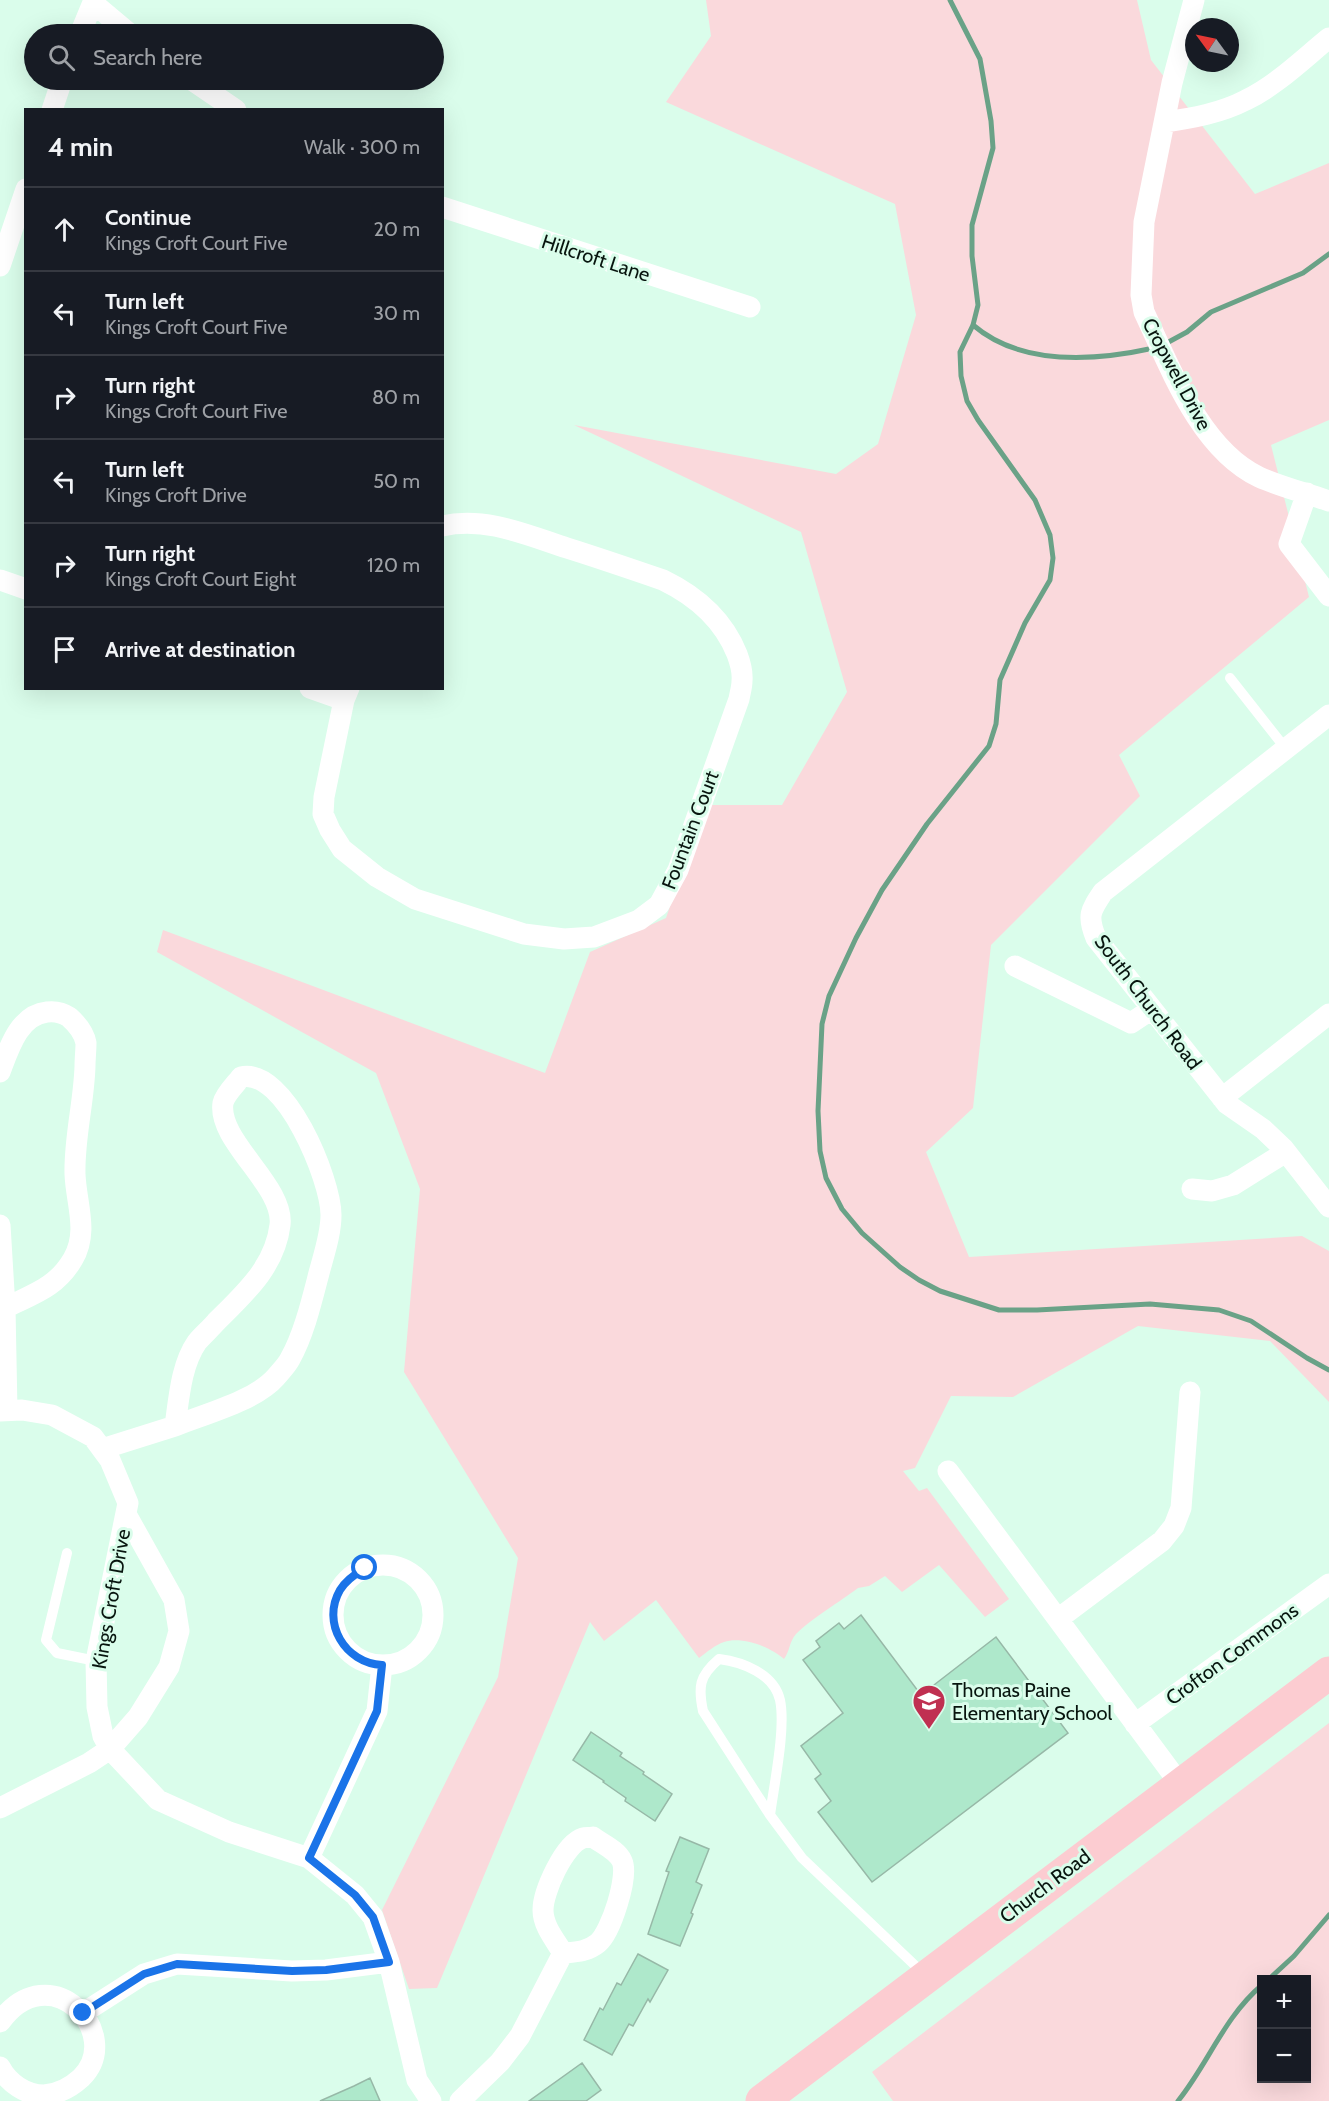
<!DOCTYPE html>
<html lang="en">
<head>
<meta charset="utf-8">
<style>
  :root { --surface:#171b24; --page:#20242c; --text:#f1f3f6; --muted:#9ea1a6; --line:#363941 }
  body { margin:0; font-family:Cabin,sans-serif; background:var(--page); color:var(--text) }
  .controls { position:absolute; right:18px; bottom:18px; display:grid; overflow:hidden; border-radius:0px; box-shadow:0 6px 24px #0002 }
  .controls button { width:54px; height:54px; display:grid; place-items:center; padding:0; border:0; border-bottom:2px solid var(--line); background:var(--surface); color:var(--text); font:30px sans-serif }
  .compass { position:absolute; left:1185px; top:18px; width:54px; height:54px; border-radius:50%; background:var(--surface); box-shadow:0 6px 24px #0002; rotate:303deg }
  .stop { position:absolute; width:18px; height:18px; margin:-14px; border:4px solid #1a73e8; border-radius:50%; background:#fff }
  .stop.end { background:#1a73e8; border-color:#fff; box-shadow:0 2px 6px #0008 }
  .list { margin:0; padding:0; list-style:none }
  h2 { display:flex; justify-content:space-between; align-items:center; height:78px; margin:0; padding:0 24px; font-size:26px }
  h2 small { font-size:20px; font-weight:400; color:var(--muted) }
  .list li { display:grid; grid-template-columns:39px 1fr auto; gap:18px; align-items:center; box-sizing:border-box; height:84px; padding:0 24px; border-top:2px solid var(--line) }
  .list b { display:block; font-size:22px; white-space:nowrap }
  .list p { margin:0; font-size:20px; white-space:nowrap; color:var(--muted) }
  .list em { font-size:20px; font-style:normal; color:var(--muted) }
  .icon { flex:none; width:33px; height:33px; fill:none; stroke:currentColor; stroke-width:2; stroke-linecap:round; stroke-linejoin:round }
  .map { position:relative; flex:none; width:1329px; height:2101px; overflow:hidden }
  .search { position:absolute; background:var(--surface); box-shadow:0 6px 24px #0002; left:24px; top:24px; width:420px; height:66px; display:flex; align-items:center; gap:15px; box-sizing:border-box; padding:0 21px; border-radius:33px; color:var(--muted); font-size:22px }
  .panel { position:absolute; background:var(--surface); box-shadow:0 6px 24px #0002; left:24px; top:108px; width:420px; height:582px; border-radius:0px }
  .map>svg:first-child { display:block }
  .green { fill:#fad9dc; fill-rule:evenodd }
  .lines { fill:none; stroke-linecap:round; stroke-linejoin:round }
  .stream { stroke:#6aa287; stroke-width:5 }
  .building { fill:#aee8cb; stroke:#97b8a7; stroke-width:1.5 }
  .lane { stroke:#fff; stroke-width:10 }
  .street { stroke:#fff; stroke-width:21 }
  .primary { stroke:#fcccd1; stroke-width:33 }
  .route { stroke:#1a73e8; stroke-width:8 }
  .labels { text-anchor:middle; stroke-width:6; stroke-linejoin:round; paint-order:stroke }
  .street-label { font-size:20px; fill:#08150f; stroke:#dafdeb }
  .poi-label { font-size:20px; fill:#08150f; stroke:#dafdeb; text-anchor:start }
</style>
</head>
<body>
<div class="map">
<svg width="1329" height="2101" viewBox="0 0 1329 2101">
  <rect width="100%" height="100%" fill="#dafdeb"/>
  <path class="green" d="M 706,0 L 1137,0 L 1151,60 L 1255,194 L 1329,163 L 1329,420 L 1271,445 L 1309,597 L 1119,755 L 1140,796 L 991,945 L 973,1108 L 926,1152 L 969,1257 L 1302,1236 L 1329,1251 L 1329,1402 L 1270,1341 L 1138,1326 L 1013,1397 L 951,1396 L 915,1468 L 903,1471 L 919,1491 L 927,1488 L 1009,1599 L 985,1617 L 939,1565 L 902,1592 L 885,1576 L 869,1586 L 858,1588 C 841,1601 811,1619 796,1634 C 789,1642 790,1651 784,1659 C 771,1647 742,1636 724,1642 C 715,1645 707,1652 699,1658 L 656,1600 L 604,1641 L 590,1622 L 437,1988 L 409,1989 L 382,1910 L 498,1677 L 518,1558 L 404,1372 L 420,1189 L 376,1073 L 157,952 L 163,930 L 545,1073 L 590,952 L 666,918 L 704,805 L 782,805 L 847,692 L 801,532 L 574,425 L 836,474 L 878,444 L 916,315 L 895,204 L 666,102 L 711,36 Z
    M 1329,1723 L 1329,2101 L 893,2101 L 872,2072 ZM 1262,1980 L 1306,1980 L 1306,2078 L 1262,2078 Z"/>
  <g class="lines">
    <path class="stream" d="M 950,0 L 980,59 L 991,121 L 993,148 L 972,225 L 972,256 L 978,305 L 973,325 L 960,352 L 961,376 L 967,401 L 978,420 L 1035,500 L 1050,535 L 1053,558 L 1050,580 L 1025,623 L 1000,680 L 996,724 L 989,746 L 927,824 L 882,890 L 856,938 L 829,996 L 822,1024 L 818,1111 L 820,1151 L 826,1178 L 842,1209 L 862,1233 L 900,1267 L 919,1280 L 940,1291 L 999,1310 L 1037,1310 L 1150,1304 L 1219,1310 L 1251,1321 L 1307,1358 L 1329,1370
      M 973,325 C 1022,367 1095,361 1154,348
      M 1163,345 L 1187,332 L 1211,312 L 1303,273 L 1329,254
      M 1268,1980 L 1294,1956 L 1329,1915
      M 1178,2101 C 1208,2064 1224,2017 1262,1985"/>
  </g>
  <path class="building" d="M 861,1615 L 921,1695 L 996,1637 L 1068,1733 L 872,1882 L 818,1812 L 831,1801 L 815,1779 L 821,1774 L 801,1746 L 843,1713 L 803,1660 L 820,1647 L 816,1641 L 839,1623 L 844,1629 Z
    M 591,1732 L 622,1753 L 620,1756 L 644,1772 L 643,1774 L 672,1794 L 655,1821 L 625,1801 L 626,1798 L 603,1782 L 604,1781 L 573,1760 Z
    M 680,1837 L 709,1849 L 696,1882 L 702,1885 L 691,1913 L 693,1914 L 680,1946 L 648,1934 L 669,1872 L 666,1871 Z
    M 638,1954 L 668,1970 L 650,2002 L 648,1999 L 633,2026 L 629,2024 L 612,2055 L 584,2040 L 600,2008 L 603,2010 L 617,1983 L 621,1985 Z
    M 582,2063 L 601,2090 L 586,2101 L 529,2101 Z
    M 370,2078 L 380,2101 L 320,2101 L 354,2086 Z"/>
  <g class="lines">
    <path class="lane" d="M 1230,678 L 1286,749
      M 67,1553 L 46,1640 L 57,1653 L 96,1661
      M 719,1659 C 743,1662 774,1674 780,1700 C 786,1728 774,1785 770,1815 L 703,1711 C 698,1687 699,1676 719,1659 Z
      M 770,1815 L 802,1858 L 923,1973"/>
    <path class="street" d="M 1194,0 L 1172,83 L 1144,222 L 1141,295 L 1144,312 C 1170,367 1200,449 1259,477 C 1281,487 1306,493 1329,501
      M 93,3 L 130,34
      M 80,34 L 94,0
      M 192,80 L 236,110
      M 52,110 L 62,80
      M 1165,122 C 1193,118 1221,113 1246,100 C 1277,85 1303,59 1329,38
      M 442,207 L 750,307
      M 0,266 L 26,189
      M 1307,493 L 1289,544 L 1329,596
      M 0,580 L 26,589
      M 310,688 L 344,700
      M 349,688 L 344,700 L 324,797 L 323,814 L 330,830 L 342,849 L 377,877 L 415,899 L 524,934 L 564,939 L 594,937 L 639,920 L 659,905 L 678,870 L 739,699 C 740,693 742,687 742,681 C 743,671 740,662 737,654 C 723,619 696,596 663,580 C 631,569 599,558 567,548 C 527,535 485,516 442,526
      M 1329,715 L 1103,892 C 1090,911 1087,916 1096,938 L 1227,1104 L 1263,1129 L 1283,1148 L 1329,1207
      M 1015,966 L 1131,1023 L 1152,1009
      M 0,1072 C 9,1048 19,1015 47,1012 C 55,1011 63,1013 69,1017 C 77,1024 84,1032 86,1043 C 86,1050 85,1059 85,1066 C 84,1102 74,1138 75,1174 C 76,1203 89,1232 73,1259 C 56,1288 33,1294 5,1308
      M 1222,1098 L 1329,1014
      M 1192,1189 L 1212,1191 L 1233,1185 L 1286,1152
      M 0,1225 L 5,1308 L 7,1411
      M 0,1411 L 22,1410 L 52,1415 L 93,1437 L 110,1460 L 128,1503 L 96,1661 L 97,1707 L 103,1736 L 110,1749 L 158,1800 L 229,1832 L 309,1858 L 355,1895 L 373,1917 L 389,1962 L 417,2080 L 431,2101
      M 102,1449 L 175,1426 C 179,1398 181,1365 197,1342 C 203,1335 210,1329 216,1322 C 244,1294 275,1267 280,1225 C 285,1186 217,1141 223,1103 C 225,1094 236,1084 241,1077 C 285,1067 331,1180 331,1215 C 331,1234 324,1254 319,1273 C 312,1300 304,1334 290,1359 C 287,1365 281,1371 276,1377 C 255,1401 205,1414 175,1426
      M 948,1471 L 1180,1784
      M333 1615a50 50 0 1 1 100 0a50 50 0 1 1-100 0Z
      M 1058,1619 L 1162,1541 L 1174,1526 L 1181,1508 L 1190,1392
      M 1135,1724 L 1329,1584
      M 0,1808 L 89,1763 L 110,1749 L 138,1717 L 169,1667 L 179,1631 L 174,1600 L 126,1514
      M 593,1837 C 602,1844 617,1850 622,1861 C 629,1876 611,1932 598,1943 C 587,1952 576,1952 563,1953 C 555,1940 543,1926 543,1910 C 543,1892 564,1844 583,1838 C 586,1837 590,1838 593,1837 Z
      M 309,1858 L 377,1711 L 382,1665
      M 83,2013 L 144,1974 L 177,1964 L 292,1971 L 326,1970 L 389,1962
      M 0,2022 C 50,1953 126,2034 81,2078 C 70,2088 59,2094 44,2095 C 26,2095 8,2083 0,2067
      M 460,2101 L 500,2062 L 520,2036 L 563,1953"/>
    <path class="primary" d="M 762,2101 L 1329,1673"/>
  </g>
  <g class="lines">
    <path class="route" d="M 83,2013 L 144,1974 L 177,1964 L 292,1971 L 326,1970 L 389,1962 L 373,1917 L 355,1895 L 309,1858 L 377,1711 L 382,1665 C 345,1663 321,1623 340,1590 C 346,1580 355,1574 365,1568"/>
  </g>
  <defs>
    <symbol id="school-pin" viewBox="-11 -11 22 30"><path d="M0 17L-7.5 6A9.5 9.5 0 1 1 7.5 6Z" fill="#c03051" stroke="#dafdeb"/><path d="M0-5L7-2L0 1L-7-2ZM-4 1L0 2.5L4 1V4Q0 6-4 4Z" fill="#fff"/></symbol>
  </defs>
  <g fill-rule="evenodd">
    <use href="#school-pin" x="910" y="1682" width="38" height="52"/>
  </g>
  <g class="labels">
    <g class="street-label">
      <text transform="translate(596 258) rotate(18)" y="7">Hillcroft Lane</text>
      <text transform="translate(1177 374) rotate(62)" y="7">Cropwell Drive</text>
      <text transform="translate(690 830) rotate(-69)" y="7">Fountain Court</text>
      <text transform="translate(1148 1002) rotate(53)" y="7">South Church Road</text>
      <text transform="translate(111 1599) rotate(-80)" y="7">Kings Croft Drive</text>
      <text transform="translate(1232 1654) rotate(-36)" y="7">Crofton Commons</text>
      <text transform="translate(1045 1886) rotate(-37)" y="7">Church Road</text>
    </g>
    <g class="poi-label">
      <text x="952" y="1697">Thomas Paine<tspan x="952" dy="23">Elementary School</tspan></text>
    </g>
  </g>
</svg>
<div class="controls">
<button>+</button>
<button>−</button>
</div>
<svg class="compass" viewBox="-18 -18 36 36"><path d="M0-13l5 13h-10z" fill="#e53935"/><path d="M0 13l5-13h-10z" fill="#9ea1a6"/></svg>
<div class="stop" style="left:365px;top:1568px"></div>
<div class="stop end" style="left:83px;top:2013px"></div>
<div class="search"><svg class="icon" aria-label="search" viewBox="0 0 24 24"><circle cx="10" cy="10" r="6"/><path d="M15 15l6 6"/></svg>Search here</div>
<section class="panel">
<h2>4 min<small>Walk · 300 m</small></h2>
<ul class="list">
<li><svg class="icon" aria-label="ahead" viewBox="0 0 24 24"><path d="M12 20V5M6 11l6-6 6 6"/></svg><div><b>Continue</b><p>Kings Croft Court Five</p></div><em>20 m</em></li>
<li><svg class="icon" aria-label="left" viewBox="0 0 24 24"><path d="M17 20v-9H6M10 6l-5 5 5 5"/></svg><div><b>Turn left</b><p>Kings Croft Court Five</p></div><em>30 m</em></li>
<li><svg class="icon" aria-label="right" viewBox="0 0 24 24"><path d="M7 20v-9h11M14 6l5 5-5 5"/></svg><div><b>Turn right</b><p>Kings Croft Court Five</p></div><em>80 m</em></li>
<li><svg class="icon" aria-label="left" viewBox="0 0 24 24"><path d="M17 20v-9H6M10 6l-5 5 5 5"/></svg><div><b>Turn left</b><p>Kings Croft Drive</p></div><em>50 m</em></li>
<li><svg class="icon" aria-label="right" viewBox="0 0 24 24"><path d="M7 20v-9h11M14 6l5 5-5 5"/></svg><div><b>Turn right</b><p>Kings Croft Court Eight</p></div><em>120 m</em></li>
<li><svg class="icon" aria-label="arrive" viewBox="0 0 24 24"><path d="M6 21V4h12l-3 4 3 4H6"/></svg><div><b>Arrive at destination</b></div></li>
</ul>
</section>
</div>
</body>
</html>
